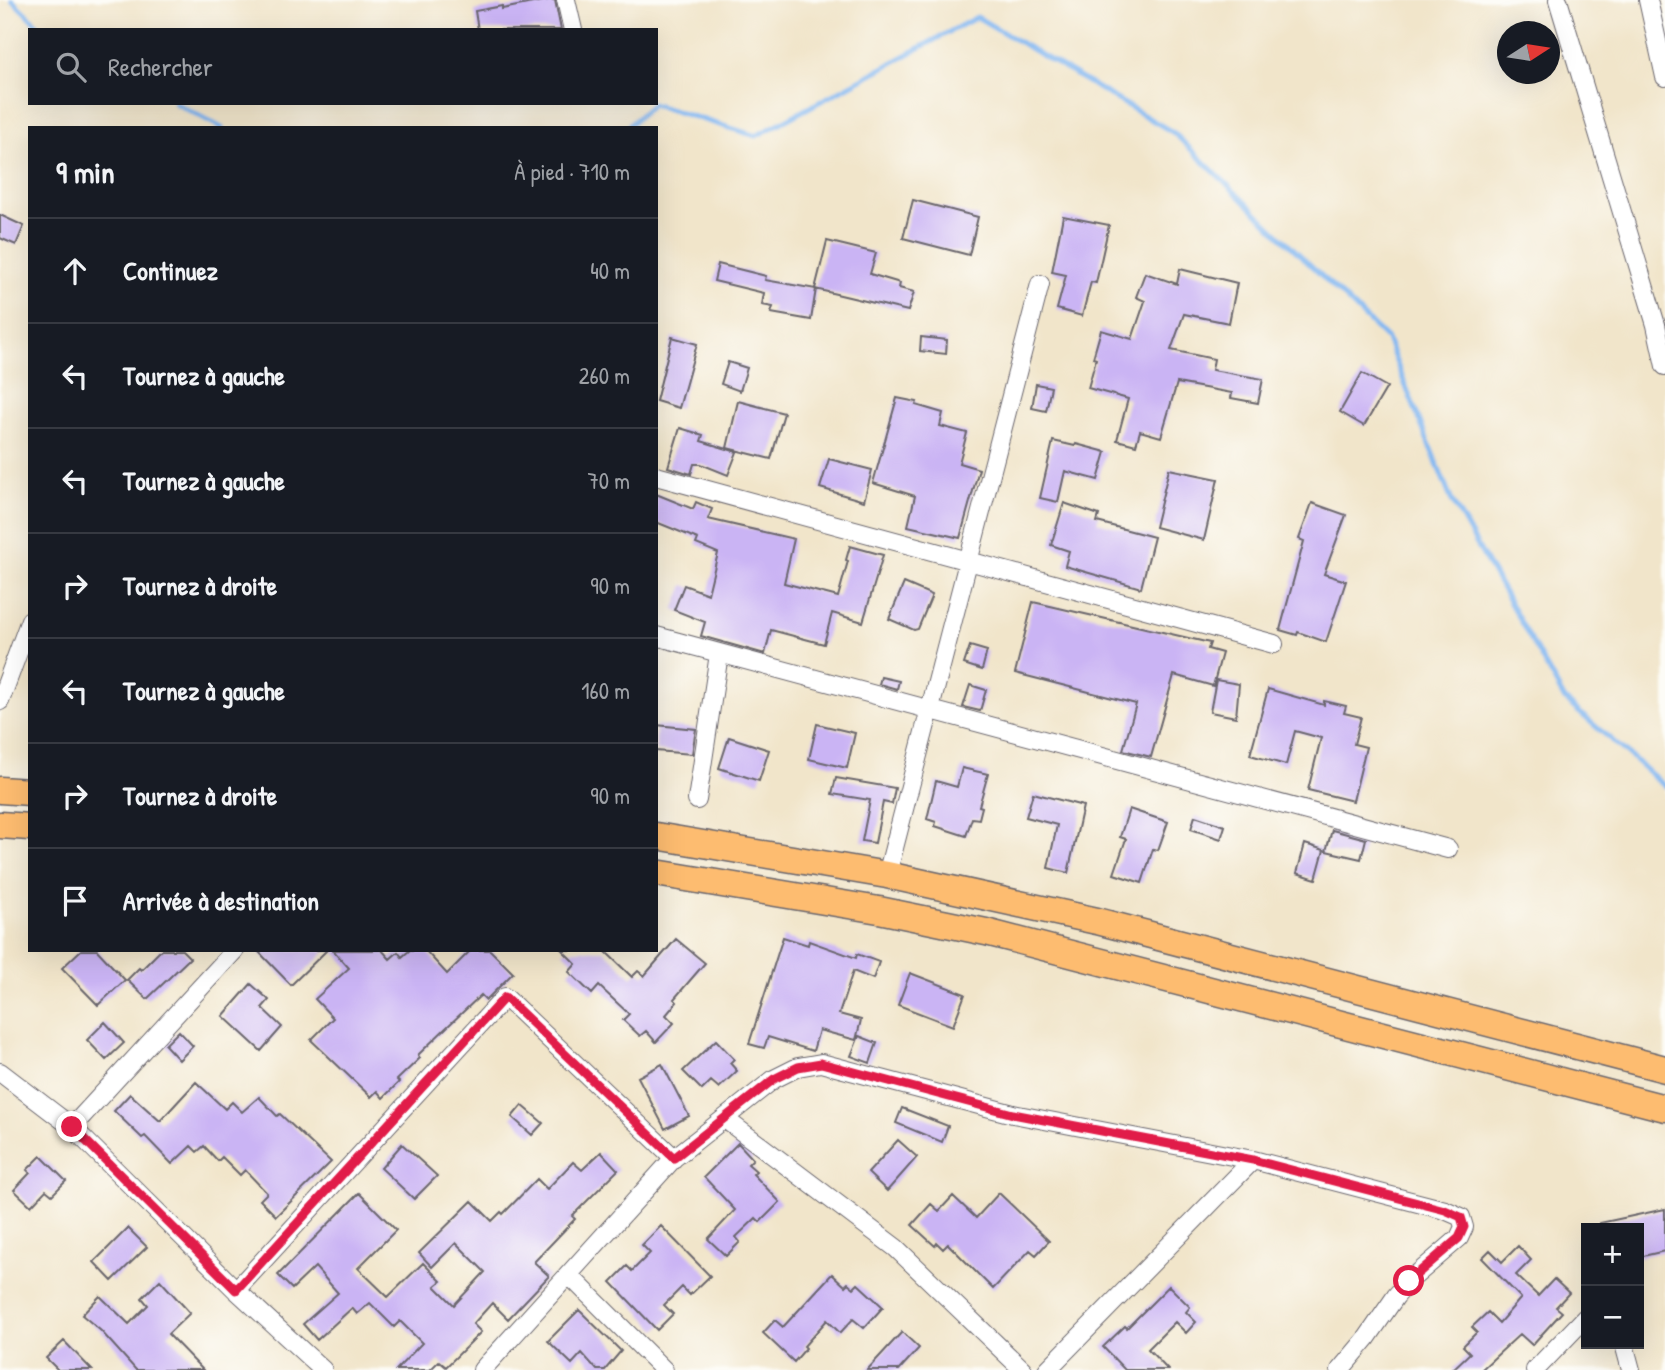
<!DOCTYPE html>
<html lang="fr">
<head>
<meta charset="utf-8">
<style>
  :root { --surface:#171b24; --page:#242831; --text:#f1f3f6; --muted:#9ea1a6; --line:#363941 }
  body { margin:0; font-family:"Patrick Hand",sans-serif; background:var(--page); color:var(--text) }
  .controls { position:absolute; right:21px; bottom:21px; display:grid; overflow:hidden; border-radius:0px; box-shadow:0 7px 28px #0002 }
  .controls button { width:63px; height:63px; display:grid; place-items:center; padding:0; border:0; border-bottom:2px solid var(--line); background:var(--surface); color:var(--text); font:35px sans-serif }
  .compass { position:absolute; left:1497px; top:21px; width:63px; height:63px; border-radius:50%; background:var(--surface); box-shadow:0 7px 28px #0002; rotate:78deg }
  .stop { position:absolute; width:21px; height:21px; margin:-16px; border:5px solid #e11d48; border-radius:50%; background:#fff }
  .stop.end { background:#e11d48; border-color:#fff; box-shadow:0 2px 7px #0008 }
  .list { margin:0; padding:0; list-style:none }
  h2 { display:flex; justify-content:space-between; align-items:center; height:91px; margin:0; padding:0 28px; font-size:30px }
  h2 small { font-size:23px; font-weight:400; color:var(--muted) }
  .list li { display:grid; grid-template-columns:46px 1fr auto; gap:21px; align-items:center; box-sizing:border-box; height:105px; padding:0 28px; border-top:2px solid var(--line) }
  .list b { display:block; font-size:26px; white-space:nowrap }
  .list em { font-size:23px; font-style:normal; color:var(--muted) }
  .icon { flex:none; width:38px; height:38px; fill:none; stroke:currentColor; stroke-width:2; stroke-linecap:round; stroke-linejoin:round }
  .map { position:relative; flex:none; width:1665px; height:1370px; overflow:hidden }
  .search { position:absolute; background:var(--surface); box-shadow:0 7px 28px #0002; left:28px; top:28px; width:630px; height:77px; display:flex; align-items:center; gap:18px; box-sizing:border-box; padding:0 24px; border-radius:0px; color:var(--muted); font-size:26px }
  .panel { position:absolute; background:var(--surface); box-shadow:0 7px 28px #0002; left:28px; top:126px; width:630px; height:826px; border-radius:0px }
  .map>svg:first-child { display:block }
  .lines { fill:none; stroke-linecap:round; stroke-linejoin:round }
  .stream { stroke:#82b7f1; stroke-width:5 }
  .building { fill:#cab4f4 }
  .street-casing { stroke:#6a666d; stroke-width:20 }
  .primary-casing { stroke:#6a666d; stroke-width:29 }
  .street { stroke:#fff; stroke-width:18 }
  .primary { stroke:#fdbc6f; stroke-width:26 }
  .route { stroke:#e11d48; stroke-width:9 }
</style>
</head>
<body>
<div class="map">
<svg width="1665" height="1370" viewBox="0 0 1665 1370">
  <rect width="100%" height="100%" fill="#fdfcf7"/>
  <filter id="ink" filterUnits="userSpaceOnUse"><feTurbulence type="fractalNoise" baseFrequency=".0143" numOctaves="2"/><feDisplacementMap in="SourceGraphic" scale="14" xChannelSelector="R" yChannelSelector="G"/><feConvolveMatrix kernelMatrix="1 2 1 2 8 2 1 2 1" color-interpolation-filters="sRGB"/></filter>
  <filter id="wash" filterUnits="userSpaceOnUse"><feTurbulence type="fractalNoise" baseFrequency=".00686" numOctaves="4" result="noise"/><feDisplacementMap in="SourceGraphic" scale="28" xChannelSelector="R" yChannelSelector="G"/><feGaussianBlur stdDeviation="1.57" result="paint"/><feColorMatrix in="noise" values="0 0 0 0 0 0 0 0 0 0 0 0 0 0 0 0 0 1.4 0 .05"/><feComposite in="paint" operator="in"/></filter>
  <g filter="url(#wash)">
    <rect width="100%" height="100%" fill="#f1e5ca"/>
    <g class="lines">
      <path class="stream" d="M 12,0 L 43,30
        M 175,103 L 222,128
        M 626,128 L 652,104 L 756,136 L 977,17 L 1174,133 L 1387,339 L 1451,499 L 1565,700 L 1665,786"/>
    </g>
    <g id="blocks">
      <path class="building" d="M 548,0 L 555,0 L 561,30 L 478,30 L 475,11 L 502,6 L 502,9 Z
        M 913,200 L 978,217 L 969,255 L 903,238 Z
        M 0,215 L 24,226 L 16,245 L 0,238 Z
        M 1063,216 L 1109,225 L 1096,283 L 1091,282 L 1082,316 L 1057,309 L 1066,275 L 1052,272 Z
        M 827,241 L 876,253 L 870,274 L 900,283 L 899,288 L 914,292 L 908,311 L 815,289 Z
        M 718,264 L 766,276 L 765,280 L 816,289 L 811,320 L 771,313 L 773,307 L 762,305 L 764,293 L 714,281 Z
        M 1180,269 L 1237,283 L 1229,323 L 1184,314 L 1171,350 L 1214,359 L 1212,370 L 1263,379 L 1258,403 L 1231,398 L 1232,393 L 1177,383 L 1161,437 L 1140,431 L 1136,445 L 1117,440 L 1128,399 L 1088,388 L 1096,359 L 1093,358 L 1101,330 L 1132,339 L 1145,301 L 1136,297 L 1145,273 L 1177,284 Z
        M 672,337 L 697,344 L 679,408 L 656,401 Z
        M 921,337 L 947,340 L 946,354 L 920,351 Z
        M 728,362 L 747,368 L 740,391 L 721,384 Z
        M 1362,373 L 1387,387 L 1364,426 L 1340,412 Z
        M 1036,384 L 1051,387 L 1046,411 L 1032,408 Z
        M 897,398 L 917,402 L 916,405 L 943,413 L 940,426 L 967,433 L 959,463 L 979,469 L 960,538 L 908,526 L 915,496 L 873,483 Z
        M 738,401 L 784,413 L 771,459 L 727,448 Z
        M 680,428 L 703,435 L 701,441 L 737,452 L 728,475 L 701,464 L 694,464 L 691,474 L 668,467 Z
        M 1053,441 L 1075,446 L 1076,444 L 1106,452 L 1098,480 L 1065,471 L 1058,502 L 1040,498 Z
        M 829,459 L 872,470 L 864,501 L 820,488 Z
        M 1169,469 L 1218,479 L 1204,540 L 1155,527 Z
        M 656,494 L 693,509 L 696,502 L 712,509 L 708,519 L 794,539 L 784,583 L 838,597 L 848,561 L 846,560 L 850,546 L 883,555 L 863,622 L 832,613 L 824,644 L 771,630 L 765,654 L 701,636 L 705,622 L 674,610 L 684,585 L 708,594 L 718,553 L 696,544 L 698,539 L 656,522 Z
        M 1064,503 L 1099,515 L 1097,522 L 1154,537 L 1141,588 L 1065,566 L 1069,551 L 1051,545 Z
        M 1312,503 L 1346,515 L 1324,574 L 1346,581 L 1326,642 L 1298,632 L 1297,635 L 1280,630 L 1304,541 L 1299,539 Z
        M 904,583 L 932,595 L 918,629 L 914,630 L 889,619 Z
        M 1033,602 L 1210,643 L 1208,649 L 1222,653 L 1213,686 L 1174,675 L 1151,757 L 1123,750 L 1136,704 L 1015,673 Z
        M 970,646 L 987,651 L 982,670 L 964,664 Z
        M 881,677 L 899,681 L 897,689 L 879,684 Z
        M 1216,680 L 1239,684 L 1236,717 L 1210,712 Z
        M 970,685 L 986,690 L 980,711 L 963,707 Z
        M 1268,689 L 1324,705 L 1324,701 L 1346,706 L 1344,713 L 1361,717 L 1354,744 L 1366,747 L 1353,801 L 1308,790 L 1321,738 L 1295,731 L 1286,765 L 1250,755 Z
        M 817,724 L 855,733 L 847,768 L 809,759 Z
        M 656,725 L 696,729 L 692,754 L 656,751 Z
        M 729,737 L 769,750 L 759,781 L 719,768 Z
        M 962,768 L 988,774 L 979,806 L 982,807 L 979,819 L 972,818 L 966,836 L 935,826 L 936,822 L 927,819 L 936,781 L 957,787 Z
        M 836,778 L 895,788 L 892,804 L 883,802 L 875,843 L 862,841 L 870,800 L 832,794 Z
        M 1033,793 L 1083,806 L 1068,873 L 1048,868 L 1057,825 L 1026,817 Z
        M 1129,809 L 1168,822 L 1158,850 L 1153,849 L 1142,883 L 1114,874 L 1126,839 L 1120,837 Z
        M 1195,816 L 1225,826 L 1221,839 L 1191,829 Z
        M 1332,830 L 1366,839 L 1361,859 L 1326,851 Z
        M 1305,844 L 1324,850 L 1316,879 L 1297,873 Z
        M 783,937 L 808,945 L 809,941 L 856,958 L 857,954 L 879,962 L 873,979 L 853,971 L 839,1014 L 861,1020 L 856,1040 L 819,1030 L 813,1051 L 768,1037 L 764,1048 L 749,1044 Z
        M 676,939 L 705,963 L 674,999 L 677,1002 L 666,1015 L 674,1023 L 656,1042 L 646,1031 L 640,1036 L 623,1020 L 629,1014 L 599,986 L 592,994 L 569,972 L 576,964 L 562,950 L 604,950 L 632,977 L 638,971 L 644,976 Z
        M 81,950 L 97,950 L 125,980 L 98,1005 L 62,968 Z
        M 161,950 L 182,950 L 190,958 L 147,999 L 127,980 L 139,968 L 141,970 Z
        M 257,950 L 327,950 L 291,985 Z
        M 333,950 L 382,950 L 390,959 L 398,952 L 402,957 L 410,950 L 425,950 L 447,974 L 471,950 L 490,950 L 513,973 L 486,1000 L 481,995 L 448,1026 L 418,1055 L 420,1058 L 397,1080 L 399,1082 L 383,1098 L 377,1091 L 371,1097 L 311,1040 L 333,1018 L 315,999 L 349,968 Z
        M 910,973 L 965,994 L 953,1026 L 898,1005 Z
        M 251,984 L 269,1000 L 262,1008 L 282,1027 L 261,1051 L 223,1016 Z
        M 105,1022 L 124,1043 L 106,1060 L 87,1040 Z
        M 179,1031 L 193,1046 L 179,1060 L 165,1045 Z
        M 859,1036 L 877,1043 L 870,1063 L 851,1056 Z
        M 716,1040 L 734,1059 L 730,1063 L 737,1071 L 719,1088 L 711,1081 L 702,1090 L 683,1071 Z
        M 662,1064 L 689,1116 L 665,1129 L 638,1077 Z
        M 196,1082 L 225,1109 L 232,1102 L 242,1112 L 259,1097 L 277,1116 L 280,1114 L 331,1162 L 276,1216 L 260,1200 L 267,1193 L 245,1170 L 240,1175 L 222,1157 L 218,1161 L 204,1146 L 197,1152 L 191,1146 L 172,1164 L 145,1136 L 142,1138 L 114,1111 L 130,1094 L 160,1121 Z
        M 522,1105 L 543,1123 L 532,1135 L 512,1117 Z
        M 902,1108 L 948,1126 L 942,1142 L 896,1123 Z
        M 898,1140 L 917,1157 L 887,1191 L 868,1173 Z
        M 738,1143 L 753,1159 L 748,1164 L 756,1171 L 753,1174 L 780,1202 L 760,1222 L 756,1218 L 736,1237 L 740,1242 L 726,1256 L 708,1239 L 735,1210 L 704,1177 Z
        M 402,1144 L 437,1176 L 414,1199 L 381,1168 Z
        M 601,1152 L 618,1170 L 572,1216 L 575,1219 L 534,1262 L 549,1276 L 508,1319 L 492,1303 L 473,1324 L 481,1332 L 446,1367 L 439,1361 L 430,1370 L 396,1370 L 422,1343 L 400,1321 L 394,1327 L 370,1303 L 357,1314 L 352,1308 L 317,1340 L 303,1324 L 338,1293 L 315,1267 L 292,1289 L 278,1275 L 359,1193 L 396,1230 L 358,1268 L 388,1297 L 423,1263 L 441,1281 L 435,1286 L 454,1305 L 485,1272 L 456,1243 L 432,1267 L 419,1253 L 472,1201 L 492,1221 L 501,1212 L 503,1214 L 537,1179 L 547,1189 L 573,1162 L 582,1170 Z
        M 41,1156 L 66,1181 L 52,1195 L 46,1190 L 31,1206 L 14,1190 L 30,1173 L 27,1170 Z
        M 999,1193 L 1049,1241 L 1036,1255 L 1030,1250 L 993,1289 L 948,1244 L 943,1249 L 937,1243 L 935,1246 L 912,1225 L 931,1204 L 939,1211 L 953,1196 L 976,1218 Z
        M 1665,1209 L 1665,1251 L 1639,1257 L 1639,1228 L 1600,1228 L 1600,1223 Z
        M 661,1226 L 710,1276 L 690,1295 L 682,1287 L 664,1305 L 673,1314 L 657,1330 L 611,1282 L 627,1266 L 632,1271 L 650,1253 L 642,1245 Z
        M 128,1228 L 147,1247 L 112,1281 L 94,1262 Z
        M 1518,1246 L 1531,1260 L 1516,1275 L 1538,1296 L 1554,1279 L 1569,1293 L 1556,1307 L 1562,1312 L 1532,1345 L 1520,1334 L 1481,1370 L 1452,1370 L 1470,1353 L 1463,1346 L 1477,1332 L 1472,1327 L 1488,1312 L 1499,1323 L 1521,1298 L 1482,1258 L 1490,1250 L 1502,1262 Z
        M 832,1274 L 845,1286 L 848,1283 L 854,1288 L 858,1284 L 883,1307 L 864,1328 L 853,1319 L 840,1333 L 827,1320 L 804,1346 L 806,1348 L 794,1362 L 763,1333 L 775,1320 L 783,1327 Z
        M 160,1280 L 190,1313 L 168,1334 L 203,1370 L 136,1370 L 101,1331 L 82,1315 L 100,1296 L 129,1324 L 148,1305 L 142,1298 Z
        M 1169,1286 L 1190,1307 L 1186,1312 L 1196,1322 L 1186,1333 L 1175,1322 L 1148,1349 L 1168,1370 L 1125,1370 L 1103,1347 L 1125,1326 L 1127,1328 Z
        M 579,1310 L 621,1351 L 605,1370 L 597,1370 L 582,1353 L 572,1364 L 548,1341 Z
        M 902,1332 L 919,1348 L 899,1370 L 867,1370 Z
        M 64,1341 L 92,1370 L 58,1370 L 46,1358 Z"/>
    </g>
  </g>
  <g filter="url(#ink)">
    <use href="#blocks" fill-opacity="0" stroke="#6a666d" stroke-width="2"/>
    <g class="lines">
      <defs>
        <path id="street" d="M 566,0 L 573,30
          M 1558,0 L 1656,325 L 1665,366
          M 1648,0 L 1665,77
          M 656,476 L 1274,644
          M 656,636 L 1448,849
          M 0,701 L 30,620
          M 697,800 L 719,654
          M 887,875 L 1040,284
          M 0,1072 L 72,1127 L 236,1290 L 323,1370
          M 725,1119 L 896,1248 L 1023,1370
          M 72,1127 L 235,950
          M 569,1275 L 664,1370
          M 236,1290 L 505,997 L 674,1158
          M 1624,1344 L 1631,1370
          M 482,1370 L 674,1158 L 774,1079 L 798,1067 L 821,1063 L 1013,1114 L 1253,1160 L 1445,1210 L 1461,1217 L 1464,1227 L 1459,1238 L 1409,1281 L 1396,1296 L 1367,1338 L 1340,1370
          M 1047,1370 L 1253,1160
          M 1535,1370 L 1586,1317"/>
        <path id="primary" d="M 0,790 L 30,792
          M 0,825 L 30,827
          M 656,836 L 887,875 L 1097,921 L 1665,1069
          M 656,873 L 879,910 L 986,932 L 1665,1108"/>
      </defs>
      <use href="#street" class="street-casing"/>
      <use href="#primary" class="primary-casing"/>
      <use href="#street" class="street"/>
      <use href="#primary" class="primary"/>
    </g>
  </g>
  <g class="lines" filter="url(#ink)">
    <path class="route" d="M 72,1127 L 236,1290 L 505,997 L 674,1158 L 774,1079 L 798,1067 L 821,1063 L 1013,1114 L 1253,1160 L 1445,1210 L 1461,1217 L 1464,1227 L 1459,1238 L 1409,1281"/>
  </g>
</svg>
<div class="controls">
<button>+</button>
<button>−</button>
</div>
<svg class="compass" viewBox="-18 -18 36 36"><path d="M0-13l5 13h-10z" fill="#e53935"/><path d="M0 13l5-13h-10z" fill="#9ea1a6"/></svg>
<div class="stop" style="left:1409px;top:1281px"></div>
<div class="stop end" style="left:72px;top:1127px"></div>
<div class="search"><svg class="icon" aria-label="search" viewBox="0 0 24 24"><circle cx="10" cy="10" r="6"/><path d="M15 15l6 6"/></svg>Rechercher</div>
<section class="panel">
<h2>9 min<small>À pied · 710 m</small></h2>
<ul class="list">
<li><svg class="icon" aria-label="ahead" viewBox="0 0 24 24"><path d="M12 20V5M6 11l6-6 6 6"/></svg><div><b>Continuez</b></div><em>40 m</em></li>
<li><svg class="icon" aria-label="left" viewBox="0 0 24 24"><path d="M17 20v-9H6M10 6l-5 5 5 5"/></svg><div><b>Tournez à gauche</b></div><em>260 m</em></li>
<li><svg class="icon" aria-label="left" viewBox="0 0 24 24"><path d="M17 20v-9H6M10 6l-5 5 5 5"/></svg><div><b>Tournez à gauche</b></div><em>70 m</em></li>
<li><svg class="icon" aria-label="right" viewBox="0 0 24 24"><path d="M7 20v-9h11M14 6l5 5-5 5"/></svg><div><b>Tournez à droite</b></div><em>90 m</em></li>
<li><svg class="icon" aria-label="left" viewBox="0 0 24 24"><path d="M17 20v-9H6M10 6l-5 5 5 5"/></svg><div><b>Tournez à gauche</b></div><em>160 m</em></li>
<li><svg class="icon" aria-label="right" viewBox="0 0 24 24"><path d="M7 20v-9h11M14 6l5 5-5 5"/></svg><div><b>Tournez à droite</b></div><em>90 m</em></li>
<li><svg class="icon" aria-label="arrive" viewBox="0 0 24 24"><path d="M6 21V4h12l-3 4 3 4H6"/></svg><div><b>Arrivée à destination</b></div></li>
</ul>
</section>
</div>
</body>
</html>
